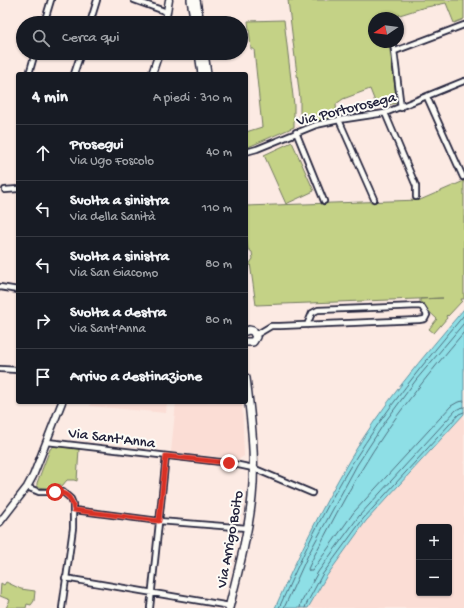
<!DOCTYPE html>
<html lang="it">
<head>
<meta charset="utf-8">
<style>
  :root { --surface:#171b24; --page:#242831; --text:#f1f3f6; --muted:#9ea1a6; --line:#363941 }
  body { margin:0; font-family:"Gochi Hand",sans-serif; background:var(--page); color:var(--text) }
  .controls { position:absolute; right:12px; bottom:12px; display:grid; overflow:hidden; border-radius:4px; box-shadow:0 1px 3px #0004 }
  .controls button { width:36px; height:36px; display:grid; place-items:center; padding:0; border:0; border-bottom:1px solid var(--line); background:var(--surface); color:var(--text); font:20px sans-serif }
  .compass { position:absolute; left:368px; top:12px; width:36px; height:36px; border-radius:50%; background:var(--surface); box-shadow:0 1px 3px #0004; rotate:257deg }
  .stop { position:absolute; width:12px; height:12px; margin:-9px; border:3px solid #d93025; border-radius:50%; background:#fff }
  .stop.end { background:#d93025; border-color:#fff; box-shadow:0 1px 4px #0008 }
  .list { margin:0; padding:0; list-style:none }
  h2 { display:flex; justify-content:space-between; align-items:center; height:52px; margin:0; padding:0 16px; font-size:17px }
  h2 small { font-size:13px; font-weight:400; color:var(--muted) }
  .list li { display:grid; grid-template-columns:26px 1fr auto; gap:12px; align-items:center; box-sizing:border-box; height:56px; padding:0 16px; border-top:1px solid var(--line) }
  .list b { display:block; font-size:15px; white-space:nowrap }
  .list p { margin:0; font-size:13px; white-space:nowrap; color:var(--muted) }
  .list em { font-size:13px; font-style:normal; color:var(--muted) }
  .icon { flex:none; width:22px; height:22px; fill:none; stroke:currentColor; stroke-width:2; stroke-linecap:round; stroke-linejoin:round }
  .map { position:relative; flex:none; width:464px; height:608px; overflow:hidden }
  .search { position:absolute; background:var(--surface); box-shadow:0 1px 3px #0004; left:16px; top:16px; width:232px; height:44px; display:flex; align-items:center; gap:10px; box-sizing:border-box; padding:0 14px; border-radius:22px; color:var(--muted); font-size:15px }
  .panel { position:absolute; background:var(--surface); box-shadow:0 1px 3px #0004; left:16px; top:72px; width:232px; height:332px; border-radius:4px }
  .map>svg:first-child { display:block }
  .built { fill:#fbddd5; fill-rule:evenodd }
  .green { fill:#c4d286; stroke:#737a60 }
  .water { fill:#8edfe6; stroke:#6393a2 }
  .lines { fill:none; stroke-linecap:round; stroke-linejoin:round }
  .shore { stroke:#4d6e7f; stroke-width:1 }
  .minor-casing { stroke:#22223b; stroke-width:8 }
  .secondary-casing { stroke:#22223b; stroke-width:9 }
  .primary-casing { stroke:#22223b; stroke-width:10 }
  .minor { stroke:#fdfcf7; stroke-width:4.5 }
  .secondary { stroke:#fdfcf7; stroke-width:6 }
  .primary { stroke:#fdfcf7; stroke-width:7 }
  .route { stroke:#d93025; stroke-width:5 }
  .labels { text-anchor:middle; stroke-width:4; stroke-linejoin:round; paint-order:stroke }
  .street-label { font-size:15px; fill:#22223b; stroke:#fdfcf7 }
</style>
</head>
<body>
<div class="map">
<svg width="464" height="608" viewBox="0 0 464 608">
  <rect width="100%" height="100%" fill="#fceae3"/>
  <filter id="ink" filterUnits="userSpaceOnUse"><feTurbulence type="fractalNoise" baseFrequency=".025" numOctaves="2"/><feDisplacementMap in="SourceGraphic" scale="8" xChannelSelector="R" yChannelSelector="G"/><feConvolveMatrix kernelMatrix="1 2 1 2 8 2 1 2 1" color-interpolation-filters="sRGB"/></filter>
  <g filter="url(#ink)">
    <path class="built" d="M 91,402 L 167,402 L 166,413 L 90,406 Z
      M 176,402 L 242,402 L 244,456 L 236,461 L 227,458 L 171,452 Z
      M 464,414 L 464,608 L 308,608 L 326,577 L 366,521 ZM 419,527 L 449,527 L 449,593 L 419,593 Z"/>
    <path class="green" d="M 288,0 L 464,0 L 464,19 L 454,23 L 446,3 L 422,8 L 390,18 L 374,18 L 374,42 L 389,42 L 397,103 L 377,107 L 370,89 L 343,99 L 336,104 L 337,117 L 300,124 L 300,99 Z
      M 284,20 L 294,105 L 294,127 L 246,148 L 246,132 L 262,127 L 254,49 L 251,49 L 248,21 Z
      M 292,142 L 314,191 L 286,204 L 264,155 Z
      M 464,181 L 464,299 L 461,299 L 462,301 L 448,316 L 447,315 L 446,316 L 447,318 L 434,333 L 429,329 L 437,319 L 420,303 L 420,299 L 443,298 L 256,305 L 250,263 L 253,259 L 252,252 L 248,249 L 246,233 L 246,206 L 420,200 Z
      M 54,446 L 79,449 L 77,481 L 74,480 L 67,480 L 62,486 L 60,484 C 55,490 46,488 38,487 L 37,486 L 37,483 L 50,449 Z
      M 6,582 L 21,589 L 35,591 L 34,601 L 31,605 L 27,604 L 26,608 L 6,608 L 10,600 L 0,596 L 1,583 L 4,585 Z"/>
    <path class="water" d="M 464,309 L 464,414 L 366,521 L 326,577 L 308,608 L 275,608 C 297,558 321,509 349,461 C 381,406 423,357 464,309 Z"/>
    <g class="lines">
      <path class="shore" d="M 464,332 C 427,376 391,420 362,469 C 344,498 329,528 313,558 L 308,569 L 309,571 L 312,571 L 354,512 L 451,406 L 458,402 L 464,401
        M 279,608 C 301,558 324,509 353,462 C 386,409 424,363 464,315
        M 284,608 L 308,555 L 357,465 L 385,422 L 416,380 L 464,323
        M 300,608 L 301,603 L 318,572 L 359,516 L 456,410 L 460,408 L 464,407
        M 305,608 L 306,605 L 322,575 L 363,519 L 459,414 L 464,412"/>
      <defs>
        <path id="minor" d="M 134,0 L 167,12
          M 44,23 L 51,0
          M 90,23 L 97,0
          M 393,42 L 401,108
          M 395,51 L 464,25
          M 29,74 L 35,53
          M 74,74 L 81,53
          M 427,97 L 463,177
          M 385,113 L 416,186 L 416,197
          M 339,120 L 374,199
          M 296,132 L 324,201
          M 246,152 L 257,149 L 316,125 L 339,120 L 385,113 L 464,81
          M 5,190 L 18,189
          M 0,287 L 18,290
          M 256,335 L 271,326 L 280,326 L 419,320 L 425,319 L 427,315 L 422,307 L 419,306 L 318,310 L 312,313 L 307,325
          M 0,369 L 18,370
          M 47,442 L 229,463 L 253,468 L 312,493
          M 27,487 L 39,492 L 63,492 L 71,499 L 73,504 L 73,528 L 62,608
          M 74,510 L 159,521 L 247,528
          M 65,578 L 230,606
          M 150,608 L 166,456"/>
        <path id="secondary" d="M 165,23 L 169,0
          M 152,74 L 159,53
          M 0,522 L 27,487 L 33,476 L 62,402"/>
        <path id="primary" d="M 191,0 L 195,23
          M 196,0 L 200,23
          M 199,53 L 202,74
          M 204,53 L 207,74
          M 246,331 L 249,330 L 253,331 L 256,337 L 253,342 L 246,342
          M 229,608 C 238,572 248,535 252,497 C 256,458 251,418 246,378"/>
      </defs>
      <use href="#minor" class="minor-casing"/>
      <use href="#secondary" class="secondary-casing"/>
      <use href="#primary" class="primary-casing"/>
      <use href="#minor" class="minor"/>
      <use href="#secondary" class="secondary"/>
      <use href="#primary" class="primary"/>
    </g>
  </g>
  <g class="lines" filter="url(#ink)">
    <path class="route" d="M 55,492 C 67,492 72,498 74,510 L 159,521 L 166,456 L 229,463"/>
  </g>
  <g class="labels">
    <g class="street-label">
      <text transform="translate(346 108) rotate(-14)" y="5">Via Portorosega</text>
      <text transform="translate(112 437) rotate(7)" y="5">Via Sant'Anna</text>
      <text transform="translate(229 539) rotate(-80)" y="5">Via Arrigo Boito</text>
    </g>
  </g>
</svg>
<div class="controls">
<button>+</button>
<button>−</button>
</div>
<svg class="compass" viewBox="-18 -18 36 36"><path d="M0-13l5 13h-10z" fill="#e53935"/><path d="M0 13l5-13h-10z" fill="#9ea1a6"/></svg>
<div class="stop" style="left:55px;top:492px"></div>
<div class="stop end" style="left:229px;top:463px"></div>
<div class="search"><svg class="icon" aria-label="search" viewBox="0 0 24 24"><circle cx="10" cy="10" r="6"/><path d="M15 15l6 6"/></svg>Cerca qui</div>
<section class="panel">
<h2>4 min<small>A piedi · 310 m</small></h2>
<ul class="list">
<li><svg class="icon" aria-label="ahead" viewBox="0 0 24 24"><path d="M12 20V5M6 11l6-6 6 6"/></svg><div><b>Prosegui</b><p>Via Ugo Foscolo</p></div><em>40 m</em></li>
<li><svg class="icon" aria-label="left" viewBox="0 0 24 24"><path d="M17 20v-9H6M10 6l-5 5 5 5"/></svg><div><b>Svolta a sinistra</b><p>Via della Sanità</p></div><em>110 m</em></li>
<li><svg class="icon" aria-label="left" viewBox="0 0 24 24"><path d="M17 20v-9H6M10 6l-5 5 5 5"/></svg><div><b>Svolta a sinistra</b><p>Via San Giacomo</p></div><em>80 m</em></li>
<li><svg class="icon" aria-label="right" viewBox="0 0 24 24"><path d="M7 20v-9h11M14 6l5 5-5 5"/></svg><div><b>Svolta a destra</b><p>Via Sant'Anna</p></div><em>80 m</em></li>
<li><svg class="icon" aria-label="arrive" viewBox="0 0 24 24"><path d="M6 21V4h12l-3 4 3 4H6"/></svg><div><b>Arrivo a destinazione</b></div></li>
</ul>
</section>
</div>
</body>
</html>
